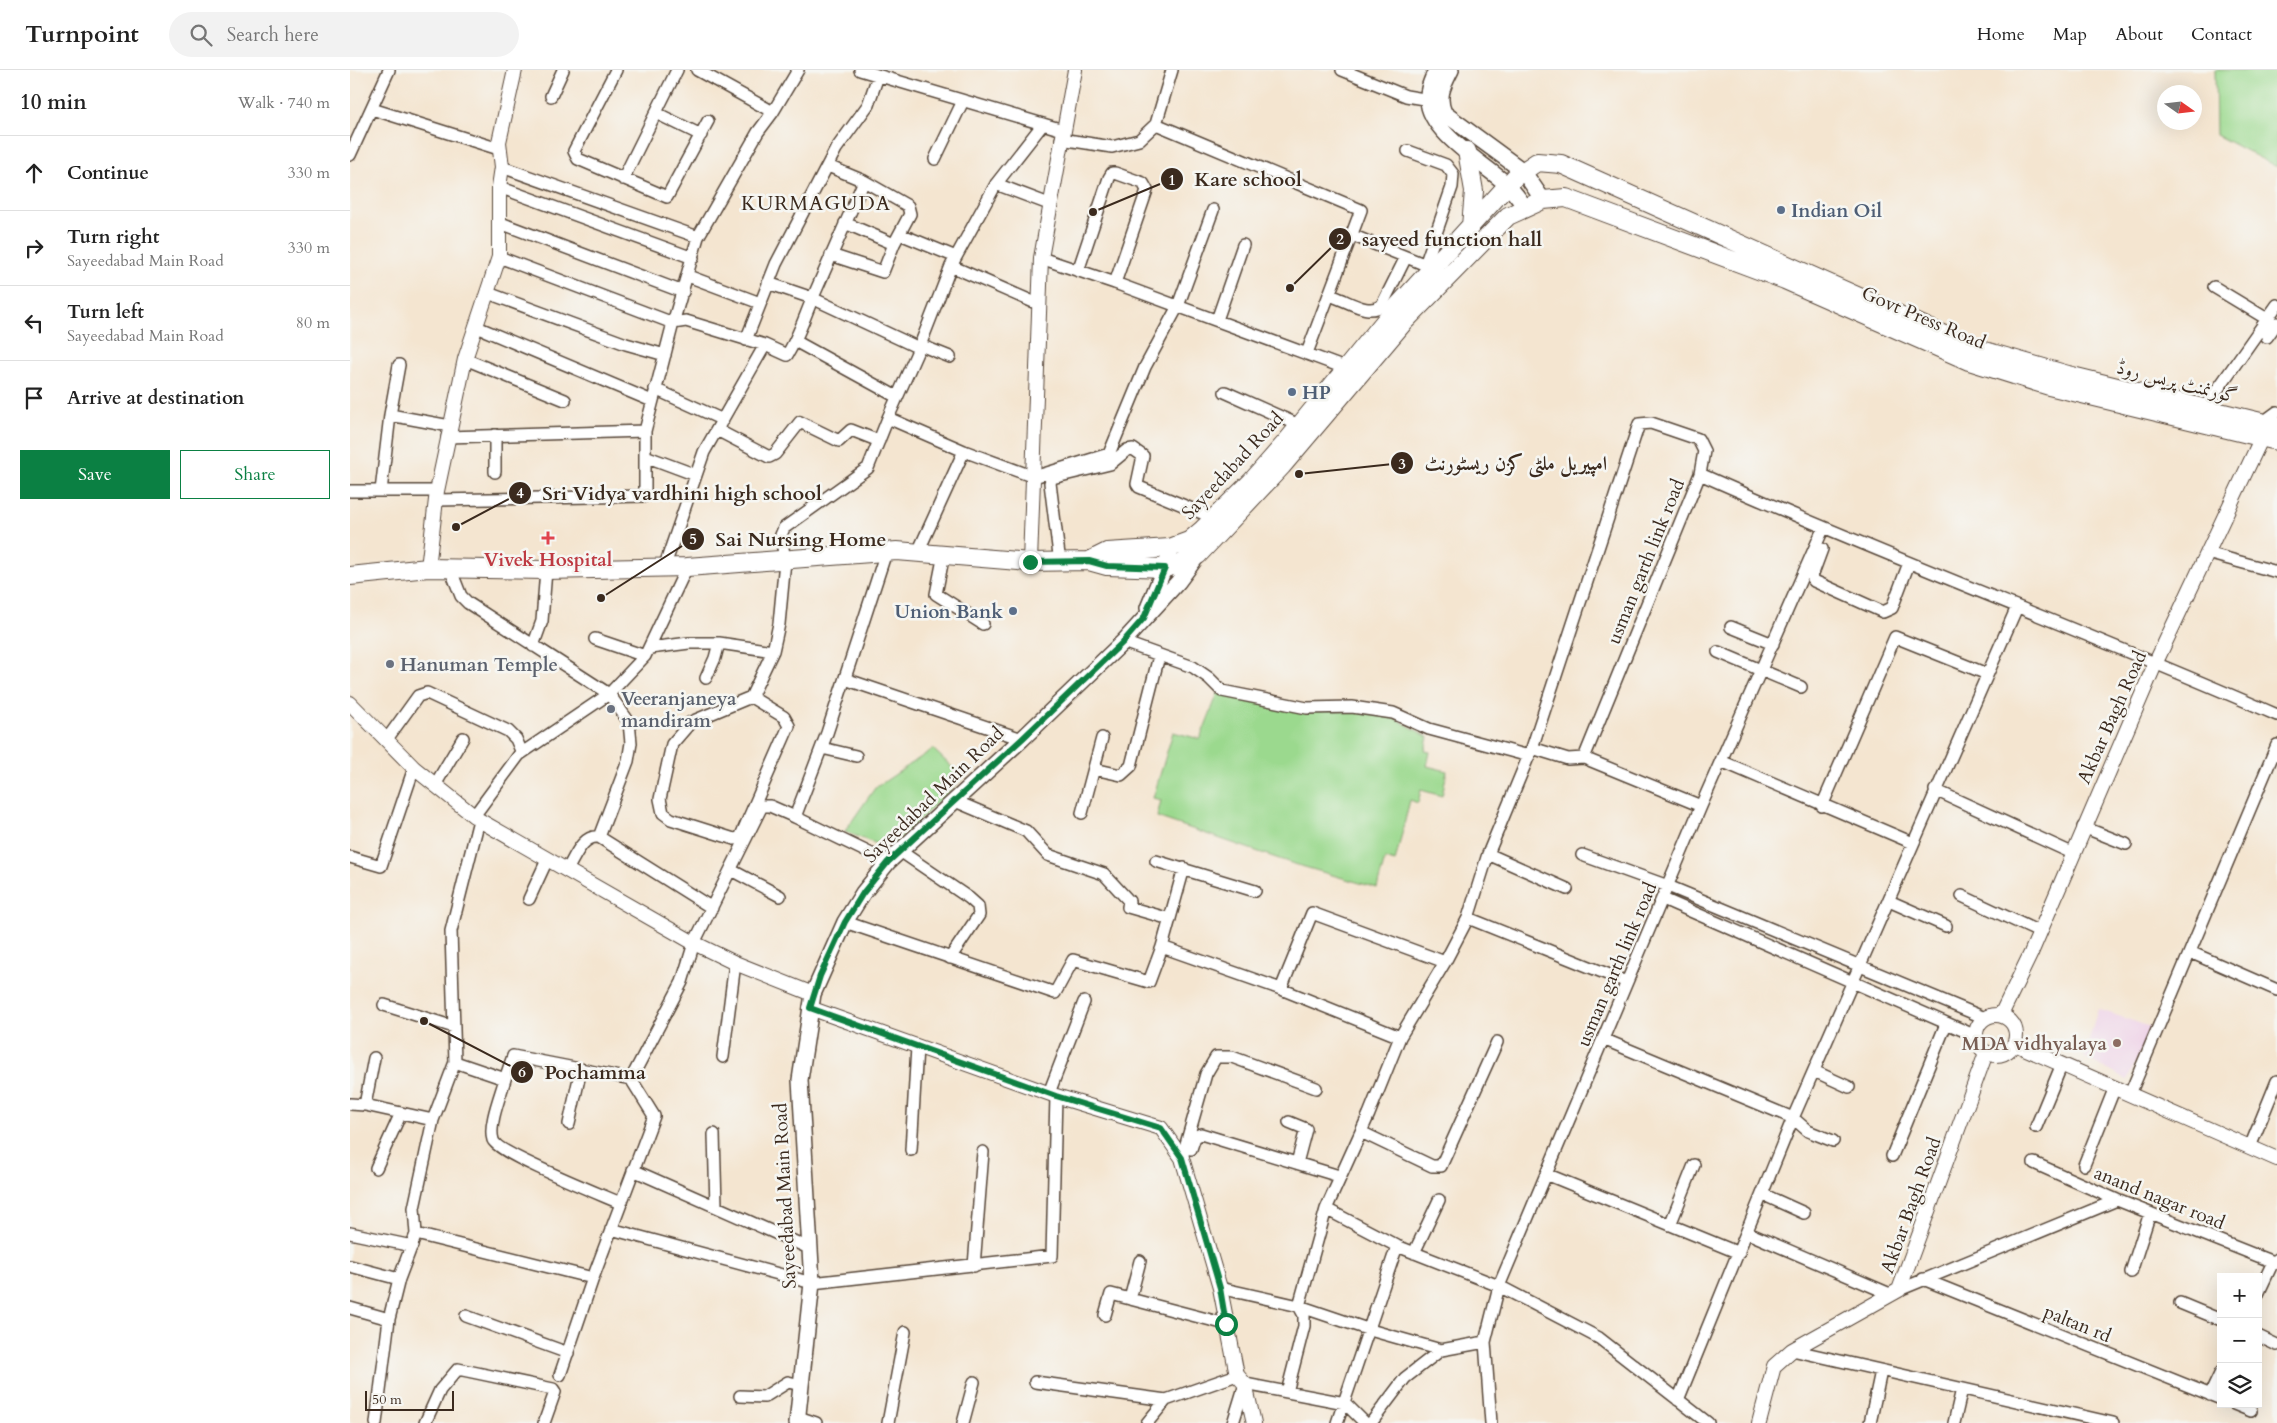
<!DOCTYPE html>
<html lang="en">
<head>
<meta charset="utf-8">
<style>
  :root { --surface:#fff; --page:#f2f2f2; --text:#222; --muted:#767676; --line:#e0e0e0; --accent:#0b8043 }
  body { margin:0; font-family:Cardo,Amiri,serif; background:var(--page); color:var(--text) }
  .controls { position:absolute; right:15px; bottom:15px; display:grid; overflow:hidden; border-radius:0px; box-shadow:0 5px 20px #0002 }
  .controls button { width:45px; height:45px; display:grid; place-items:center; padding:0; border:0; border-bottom:1px solid var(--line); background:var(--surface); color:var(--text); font:25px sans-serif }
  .compass { position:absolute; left:1807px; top:15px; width:45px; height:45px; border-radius:50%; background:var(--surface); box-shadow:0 5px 20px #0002; rotate:104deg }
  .scale { position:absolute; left:15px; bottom:12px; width:89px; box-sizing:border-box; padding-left:5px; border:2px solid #3b2a1e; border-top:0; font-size:14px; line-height:18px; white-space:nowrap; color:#3b2a1e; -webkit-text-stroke:4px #f6f6f2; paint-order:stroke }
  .stop { position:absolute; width:15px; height:15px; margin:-11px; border:4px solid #0b8043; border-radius:50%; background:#fff }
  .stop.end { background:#0b8043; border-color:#fff; box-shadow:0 1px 5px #0008 }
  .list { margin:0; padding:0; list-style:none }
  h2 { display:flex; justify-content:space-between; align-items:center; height:65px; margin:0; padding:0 20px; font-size:21px }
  h2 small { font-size:16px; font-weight:400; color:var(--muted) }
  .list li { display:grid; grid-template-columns:32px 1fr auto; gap:15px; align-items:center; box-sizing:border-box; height:75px; padding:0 20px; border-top:1px solid var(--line) }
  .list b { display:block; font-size:19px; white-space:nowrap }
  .list p { margin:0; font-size:16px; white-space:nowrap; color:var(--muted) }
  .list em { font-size:16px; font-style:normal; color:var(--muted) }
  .actions { display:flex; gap:10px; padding:15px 20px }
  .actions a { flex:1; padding:11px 0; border:1px solid var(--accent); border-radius:0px; text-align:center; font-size:18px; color:var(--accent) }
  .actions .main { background:var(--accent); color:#fff }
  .icon { flex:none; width:28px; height:28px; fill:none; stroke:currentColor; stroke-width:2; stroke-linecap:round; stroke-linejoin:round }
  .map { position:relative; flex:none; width:1927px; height:1353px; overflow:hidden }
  header { display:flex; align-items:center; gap:30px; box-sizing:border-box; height:70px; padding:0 25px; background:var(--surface); border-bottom:1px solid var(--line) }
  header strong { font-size:24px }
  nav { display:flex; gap:28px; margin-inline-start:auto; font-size:18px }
  .search { width:350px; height:45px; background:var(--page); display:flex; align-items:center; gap:12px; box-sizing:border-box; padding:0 18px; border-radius:28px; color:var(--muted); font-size:19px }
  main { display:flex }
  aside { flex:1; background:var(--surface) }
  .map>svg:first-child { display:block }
  .built { fill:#eed0e7 }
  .green { fill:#9bd98e; stroke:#6b8256 }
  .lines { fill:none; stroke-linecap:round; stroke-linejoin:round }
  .minor-casing { stroke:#574639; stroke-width:14 }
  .tertiary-casing { stroke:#574639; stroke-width:16 }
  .secondary-casing { stroke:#574639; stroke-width:18 }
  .primary-casing { stroke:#574639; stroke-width:20 }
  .minor { stroke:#fff; stroke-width:11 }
  .tertiary { stroke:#fff; stroke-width:14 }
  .secondary { stroke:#fff; stroke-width:15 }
  .primary { stroke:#fff; stroke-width:18 }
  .route { stroke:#0b8043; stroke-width:6 }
  .service-dot { fill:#5c6f8a; stroke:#f6f6f2; stroke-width:2 }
  .health-dot { fill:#e0444e; stroke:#f6f6f2; stroke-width:2 }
  .worship-dot { fill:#6b7280; stroke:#f6f6f2; stroke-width:2 }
  .education-dot { fill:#8d6e63; stroke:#f6f6f2; stroke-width:2 }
  .labels { text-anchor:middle; stroke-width:5; stroke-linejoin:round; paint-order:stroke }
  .service-label { font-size:19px; font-weight:bold; fill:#4e5e75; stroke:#f6f6f2; text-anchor:start }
  .street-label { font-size:19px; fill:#3b2a1e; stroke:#f6f6f2 }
  .health-label { font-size:19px; font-weight:bold; fill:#be3a42; stroke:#f6f6f2 }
  .worship-label { font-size:19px; font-weight:bold; fill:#5b616d; stroke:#f6f6f2; text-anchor:start }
  .education-label { font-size:19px; font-weight:bold; fill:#785e54; stroke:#f6f6f2; text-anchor:end }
  .neighbourhood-label { font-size:20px; letter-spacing:1px; fill:#3b2a1e; stroke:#f6f6f2 }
  .leader { fill:none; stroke:#3b2a1e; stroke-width:2 }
  .callout-dot { fill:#3b2a1e; stroke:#f6f6f2; stroke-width:2 }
  .mark-label { font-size:15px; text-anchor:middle; font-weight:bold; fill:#fff }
  .callout-label { font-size:20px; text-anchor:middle; font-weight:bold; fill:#3b2a1e; stroke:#f6f6f2; stroke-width:5; stroke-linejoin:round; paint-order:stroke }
</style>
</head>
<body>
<header>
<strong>Turnpoint</strong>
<div class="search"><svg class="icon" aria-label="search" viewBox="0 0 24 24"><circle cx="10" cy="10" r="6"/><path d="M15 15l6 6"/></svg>Search here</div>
<nav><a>Home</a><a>Map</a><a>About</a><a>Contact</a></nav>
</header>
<main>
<aside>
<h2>10 min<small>Walk · 740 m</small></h2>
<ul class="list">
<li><svg class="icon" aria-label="ahead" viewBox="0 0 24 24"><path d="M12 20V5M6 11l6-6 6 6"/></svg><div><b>Continue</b></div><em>330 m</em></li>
<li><svg class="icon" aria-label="right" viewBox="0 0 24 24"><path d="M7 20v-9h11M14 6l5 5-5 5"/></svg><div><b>Turn right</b><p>Sayeedabad Main Road</p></div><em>330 m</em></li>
<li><svg class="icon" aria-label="left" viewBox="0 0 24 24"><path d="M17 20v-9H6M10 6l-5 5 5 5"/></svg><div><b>Turn left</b><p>Sayeedabad Main Road</p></div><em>80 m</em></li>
<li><svg class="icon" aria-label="arrive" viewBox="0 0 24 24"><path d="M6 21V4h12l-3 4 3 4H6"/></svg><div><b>Arrive at destination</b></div></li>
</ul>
<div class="actions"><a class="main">Save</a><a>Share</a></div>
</aside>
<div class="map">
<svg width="1927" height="1353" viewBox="0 0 1927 1353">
  <rect width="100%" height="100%" fill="#f6f6f2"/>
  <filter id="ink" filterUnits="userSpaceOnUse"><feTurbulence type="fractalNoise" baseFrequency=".02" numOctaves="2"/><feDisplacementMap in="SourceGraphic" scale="10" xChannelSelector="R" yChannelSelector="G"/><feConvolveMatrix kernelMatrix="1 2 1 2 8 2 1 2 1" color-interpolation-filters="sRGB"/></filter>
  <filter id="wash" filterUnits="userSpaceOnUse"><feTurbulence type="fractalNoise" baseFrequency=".0096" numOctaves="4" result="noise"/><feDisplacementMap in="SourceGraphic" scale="20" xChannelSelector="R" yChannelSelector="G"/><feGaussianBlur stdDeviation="1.12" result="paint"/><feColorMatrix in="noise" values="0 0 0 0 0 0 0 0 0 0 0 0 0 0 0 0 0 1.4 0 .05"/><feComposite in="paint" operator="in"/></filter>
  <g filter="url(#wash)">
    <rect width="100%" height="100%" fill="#f4e5d0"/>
    <path class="built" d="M 1748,939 L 1803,958 L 1777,1010 L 1734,987 Z"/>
    <path class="green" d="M 1865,0 L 1927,0 L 1927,97 L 1866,65 Z
      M 868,623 L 986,641 L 1038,644 L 1078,667 L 1075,681 L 1080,682 L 1077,696 L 1097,701 L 1092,726 L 1071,720 L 1068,733 L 1060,730 L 1045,792 L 1035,789 L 1027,818 L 941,793 L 807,747 L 811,730 L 803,728 L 823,662 L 850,669 Z
      M 583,679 L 606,701 L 614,695 L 620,701 L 545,774 C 535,780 506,766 495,761 L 525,718 Z"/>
  </g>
  <g filter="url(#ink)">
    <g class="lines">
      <defs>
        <path id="minor" d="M 266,0 L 224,81 L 228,89 L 317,127 L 358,51
          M 347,0 L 423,42
          M 510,0 L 713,60
          M 992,0 L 1056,26 L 1086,31
          M 201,26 L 213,0
          M 22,39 L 149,79
          M 306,43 L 351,65
          M 806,54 L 822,0
          M 711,69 L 762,77 L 789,70 L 806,54 L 1011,140 L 957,283
          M 1058,81 L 1096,95 L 1103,104 L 1102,117 L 1075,195
          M 0,85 L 39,0
          M 585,89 L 613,31
          M 478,96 L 514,111
          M 152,97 L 348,167
          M 273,109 L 327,0
          M 646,114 L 699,134
          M 149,117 L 343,188
          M 148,152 L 333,222
          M 495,153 L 544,174
          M 550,164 L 606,187
          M 1009,168 L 1081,197
          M 149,187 L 323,253 L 336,251 L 415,275 L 437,285 C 449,266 455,245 464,225 C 481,187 497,149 514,111 L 558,136 L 560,144 L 544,174 L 533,202 L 481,185
          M 691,188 L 765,213 L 995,298
          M 601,196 L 688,234
          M 728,201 L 759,108 L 762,103 L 765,103 L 793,113 L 797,120 L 765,213
          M 338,206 L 410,233
          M 418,213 L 462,228 L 569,278
          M 1864,217 L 1917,249
          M 138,223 L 276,274 L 315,285
          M 985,227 C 1000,232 1019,246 1032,235 L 1056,187
          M 867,250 L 893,175
          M 127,257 L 302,331
          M 1917,267 L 1927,253
          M 396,270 L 426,194 L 486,79 L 518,35 L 528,6
          M 445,271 L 547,327
          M 570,275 L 600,287
          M 115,289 L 215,330
          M 305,319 L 373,350
          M 875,322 L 949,355
          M 1853,340 L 1927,235
          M 40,345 L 100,356
          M 538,348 L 614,381 L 684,407 L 759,384 L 795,297 L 828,236 L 863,140
          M 1912,353 L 1927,342
          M 367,360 L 419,387 L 425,384 L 450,352 L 489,371 L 501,360 L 529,371
          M 145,365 L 145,402
          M 97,367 L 295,361
          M 295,386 L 346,405
          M 0,421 L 87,421
          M 31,421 L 40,345 L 49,295
          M 87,430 L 295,426 L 295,361 L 323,253 L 348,167 L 408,62 L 423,42 L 448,0
          M 1472,479 L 1462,506 L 1464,511 L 1533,542 L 1542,538 L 1559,493
          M 568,482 L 614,381
          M 1857,483 L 1927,502
          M 594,484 L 586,524 L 633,554
          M 710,493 L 700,413 L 702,408 L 760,394 L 777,380 L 783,379 L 793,386 L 787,414 L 789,417 L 864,448
          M 100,498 L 111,526 L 118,533 L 259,624 L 279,652 L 281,673 L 278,691 L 249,767 C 232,765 225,787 217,800
          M 314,498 L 354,382 L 415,275
          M 1381,557 L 1423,574
          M 245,569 L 295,586
          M 773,572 L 843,597 L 859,608 L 872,621 L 957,638 L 1002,637 L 1043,643 L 1079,659 L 1179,686
          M 183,576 L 192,551 L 196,500
          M 300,578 L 339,573 L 369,573 L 423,581
          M 1368,582 L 1451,617
          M 356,608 L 365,588 L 369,573
          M 495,609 L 672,669
          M 401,627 L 434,647 L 439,656 L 390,768 L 384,769 L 321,749 L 313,743 L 310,729 L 322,674 L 341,652 L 401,627 L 423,581 L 429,554 L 435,491 L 431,465 L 434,458 L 518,398 L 538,348 L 569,278 L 601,196 L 646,114 L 693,54
          M 37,669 L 68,626 L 77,623 L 158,661 L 166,669 L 172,683
          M 472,678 L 506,686
          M 1182,678 L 1218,689 L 1234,688 L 1351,736
          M 1234,688 L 1350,404 C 1540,489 1736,561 1927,645
          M 1371,691 L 1563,773
          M 744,699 L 771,705 L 781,696 L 809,586
          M 85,715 L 113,668
          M 1585,720 L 1722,783
          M 605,731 L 676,761 L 698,785 L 754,804 L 779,831 L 778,837 L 820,849
          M 1472,736 L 1545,567 L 1637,604
          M 732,743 L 752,668
          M 445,747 L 538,792
          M 1733,757 L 1776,774
          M 249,767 L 362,838
          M 550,781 L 619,828 L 628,836 L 629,845 L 600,888
          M 1138,784 L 1217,819
          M 1232,785 L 1318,816 L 1635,948
          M 0,787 L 31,796 L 64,698
          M 806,791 L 905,821
          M 381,800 L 430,826
          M 1612,826 L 1689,862
          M 179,829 L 197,790
          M 1313,829 L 1626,966
          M 1539,831 L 1596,856
          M 1118,848 L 1277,912
          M 495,852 L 705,923 L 723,890 L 799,912 L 812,877 L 931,919 L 1050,967
          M 812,877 L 834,798
          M 1840,882 L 1927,920
          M 931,919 L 962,843 L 1095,892
          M 34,935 L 104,957
          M 1253,969 L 1443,1048 L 1458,1061 L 1483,1071
          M 373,987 L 385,893
          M 105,992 L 155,1009 L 163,986 L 281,1009
          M 1464,1001 L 1499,1017
          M 155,1009 C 151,1024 138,1055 143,1070 C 147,1083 252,1125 270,1133
          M 699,1023 L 734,932
          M 1780,1024 L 1927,675
          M 0,1034 L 15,1035 L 83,1050
          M 15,1035 L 24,988
          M 939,1052 L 956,1059 L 947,1093
          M 219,1054 L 231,999
          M 1686,1057 L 1712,994
          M 1011,1062 L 1082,1096 L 1091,1096 L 1147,972
          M 364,1064 L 366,1136
          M 1900,1077 L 1927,1011
          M 841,1079 L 845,1067 L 851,1064 L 989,1106
          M 561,1080 L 567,977
          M 1542,1086 L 1596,954
          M 832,1088 L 856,1004 L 866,987 L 882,987 L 966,1018
          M 1684,1093 L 1767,1130 L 1923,1192
          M 1734,1095 L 1765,1017
          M 26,1098 L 51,1043
          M 283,1100 L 459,1178
          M 1196,1104 L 1389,1183
          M 1412,1124 L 1454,1143
          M 976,1139 L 1047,1176 L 1149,1216 L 1249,1268 L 1358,1353
          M 1320,1155 L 1344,1095
          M 261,1159 L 462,1213 L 702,1186 L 706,1026
          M 0,1163 L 62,1176
          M 1398,1163 L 1540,1224
          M 66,1164 L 243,1208
          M 1064,1183 L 1089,1130
          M 0,1196 L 49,1209
          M 624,1196 L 633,1082
          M 1781,1202 L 1800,1143
          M 1573,1209 L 1871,1329
          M 870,1218 L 949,1236 L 1020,1260 L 1091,1280 L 1135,1272
          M 1549,1220 L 1767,1130
          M 1908,1224 L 1923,1192 L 1927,1189
          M 780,1229 L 790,1191
          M 1830,1233 L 1871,1250
          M 0,1238 L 39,1249
          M 755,1245 L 761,1224 L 876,1254
          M 116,1246 L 218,1283
          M 1908,1266 L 1927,1275
          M 1442,1280 L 1763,1353
          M 210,1305 L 243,1208 L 304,1046 L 281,1009 L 332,912 L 344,873 L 412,736 L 420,736 L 445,747 L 477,663 L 536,482
          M 685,1312 L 816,1330
          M 937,1322 L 954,1256 L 954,1245 L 949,1236 L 976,1139 L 1019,1044 L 1050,967 L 1095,892 L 1118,848 L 1138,784 L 1182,678 L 1289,354 L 1301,353 L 1348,369 L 1354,381 L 1350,404
          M 1860,1325 L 1871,1302
          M 390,1326 L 414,1327 L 438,1312 L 451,1315
          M 1328,1330 L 1443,1048 L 1667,537
          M 1884,1334 L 1901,1341
          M 448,1347 L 466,1353
          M 26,1353 L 39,1249 L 49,1209 L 66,1164 L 64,1138 L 83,1050 L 105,992 L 101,861 L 129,750 L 124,746 L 169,685 L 259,624 L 295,586 L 337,497
          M 75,1353 L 90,1320 L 108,1299 L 203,1319 L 205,1322 L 194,1353
          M 538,1353 L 555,1262
          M 613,1353 L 624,1312
          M 797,1353 L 816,1330 L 887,1305
          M 883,1353 L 895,1314 L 995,1333 L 1015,1353
          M 987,1353 L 1047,1176
          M 1021,1353 L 1055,1308 L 1091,1280
          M 1141,1353 L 1135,1272 L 1149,1216 L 1351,736 L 1473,459
          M 1520,1353 L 1531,1301
          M 1604,1353 L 1612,1319"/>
        <path id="tertiary" d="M 680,492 L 691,188 L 725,0
          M 78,498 L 87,421 L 115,289 L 149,187 L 149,117 L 152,97 L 149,72 L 165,0
          M 0,633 L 64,698 L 124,746
          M 129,750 L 344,873 L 385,893 L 463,924
          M 460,938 L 706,1026 L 811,1058 L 832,1088 L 870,1218 L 887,1305 L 895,1314 L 904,1353
          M1626 965a20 20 0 1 1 40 0a20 20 0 1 1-40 0Z
          M 1651,945 L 1681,883 L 1806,592 L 1912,367
          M 1665,974 L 1927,1089
          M 1409,1353 L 1424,1296 L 1442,1280 L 1549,1220 L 1636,983"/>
        <path id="secondary" d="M 1086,0 C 1082,10 1077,19 1078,30 C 1079,62 1133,93 1155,113 C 1163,120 1169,129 1175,137
          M 1101,0 C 1093,16 1087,26 1094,43 L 1173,101 L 1193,130
          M 798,538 L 819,487
          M 447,1353 L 462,1213 L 450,1010 L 463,924 L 495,852 L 513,823 L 538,792 L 672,669 L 773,572 L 828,512 L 848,485"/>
        <path id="primary" d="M 1117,81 L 1124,121 L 1121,156
          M 739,491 L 757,482 L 820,478 L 839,471 L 853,459 L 901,412 L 937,371 L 1043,241 L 1165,107 L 1187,92 L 1211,94 L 1621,277 L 1718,305 L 1927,356
          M 0,506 L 78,498 L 196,500 L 337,497 L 547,481 L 680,492 L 739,491 L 757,496 L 815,498 L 830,494 L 848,485 L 932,396 L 1054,252 L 1158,146 L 1193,130 L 1216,128 L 1435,210 L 1619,291 L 1699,316 L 1927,371"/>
      </defs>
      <use href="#minor" class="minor-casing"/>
      <use href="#tertiary" class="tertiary-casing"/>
      <use href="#secondary" class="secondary-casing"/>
      <use href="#primary" class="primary-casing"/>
      <use href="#minor" class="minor"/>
      <use href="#tertiary" class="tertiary"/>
      <use href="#secondary" class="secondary"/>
      <use href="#primary" class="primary"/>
    </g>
  </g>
  <g class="lines" filter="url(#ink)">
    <path class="route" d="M 680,492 L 739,491 L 757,496 L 815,498 L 794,548 L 773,572 L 672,669 L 538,792 L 513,823 L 495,852 L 470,906 L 460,938 L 706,1026 L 811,1058 L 832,1088 L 870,1218 L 876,1254"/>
  </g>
  <g class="service-dot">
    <circle cx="1431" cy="140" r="5"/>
    <circle cx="942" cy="322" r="5"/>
    <circle cx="663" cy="541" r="5"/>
  </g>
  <path class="health-dot" d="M195.5 460.5h5v5h5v5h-5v5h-5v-5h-5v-5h5z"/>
  <g class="worship-dot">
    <circle cx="40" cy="594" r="5"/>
    <circle cx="261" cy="639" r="5"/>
  </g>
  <circle class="education-dot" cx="1767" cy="973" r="5"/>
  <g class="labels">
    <g class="service-label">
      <text x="1441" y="147">Indian Oil</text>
      <text x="952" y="329">HP</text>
      <text x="653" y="548" text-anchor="end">Union Bank</text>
    </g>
    <g class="street-label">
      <text transform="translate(1574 247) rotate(23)" y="7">Govt Press Road</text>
      <text transform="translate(1827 311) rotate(14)" y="7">گورنمنٹ پریس روڈ</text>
      <text transform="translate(882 395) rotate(-47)" y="7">Sayeedabad Road</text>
      <text transform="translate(1295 491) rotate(-68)" y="7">usman garth link road</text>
      <text transform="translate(1761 647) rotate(-66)" y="7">Akbar Bagh Road</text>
      <text transform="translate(583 724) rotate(-44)" y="7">Sayeedabad Main Road</text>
      <text transform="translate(1266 894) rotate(-67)" y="7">usman garth link road</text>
      <text transform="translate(434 1126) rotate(-93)" y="7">Sayeedabad Main Road</text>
      <text transform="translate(1810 1127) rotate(22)" y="7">anand nagar road</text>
      <text transform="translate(1560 1135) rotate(-70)" y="7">Akbar Bagh Road</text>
      <text transform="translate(1728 1253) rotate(22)" y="7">paltan rd</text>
    </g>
    <g class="health-label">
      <text x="198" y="496">Vivek Hospital</text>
    </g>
    <g class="worship-label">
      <text x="50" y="601">Hanuman Temple</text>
      <text x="271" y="635">Veeranjaneya<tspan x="271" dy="22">mandiram</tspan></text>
    </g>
    <g class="education-label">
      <text x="1757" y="980">MDA vidhyalaya</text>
    </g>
    <g class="neighbourhood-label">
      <text x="466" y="140">KURMAGUDA</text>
    </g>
  </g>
  <path class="leader" d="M743 142L822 109M940 218L990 169M949 404L1052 393M106 457L170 423M251 528L343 469M74 951L172 1002"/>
  <g class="callout-dot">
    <circle cx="743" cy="142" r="5"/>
    <circle cx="940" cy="218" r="5"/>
    <circle cx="949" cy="404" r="5"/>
    <circle cx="106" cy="457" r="5"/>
    <circle cx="251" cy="528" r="5"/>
    <circle cx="74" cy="951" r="5"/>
    <circle cx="822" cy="109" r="12"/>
    <circle cx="990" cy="169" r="12"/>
    <circle cx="1052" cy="393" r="12"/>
    <circle cx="170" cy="423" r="12"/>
    <circle cx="343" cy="469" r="12"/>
    <circle cx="172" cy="1002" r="12"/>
  </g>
  <g class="mark-label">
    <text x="822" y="115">1</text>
    <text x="990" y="174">2</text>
    <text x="1052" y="399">3</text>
    <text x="170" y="428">4</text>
    <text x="343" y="474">5</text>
    <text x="172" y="1007">6</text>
  </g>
  <g class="callout-label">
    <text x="898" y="116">Kare school</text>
    <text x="1102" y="176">sayeed function hall</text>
    <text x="1166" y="400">امپیریل ملٹی کزن ریسٹورنٹ</text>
    <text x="332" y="430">Sri Vidya vardhini high school</text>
    <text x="451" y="476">Sai Nursing Home</text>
    <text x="245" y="1009">Pochamma</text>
  </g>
</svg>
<div class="controls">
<button>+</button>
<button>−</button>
<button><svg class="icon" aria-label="layers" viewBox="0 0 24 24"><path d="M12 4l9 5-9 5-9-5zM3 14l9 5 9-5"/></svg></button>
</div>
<svg class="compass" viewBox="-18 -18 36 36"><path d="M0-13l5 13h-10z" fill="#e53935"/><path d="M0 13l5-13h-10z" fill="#767676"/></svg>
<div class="scale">50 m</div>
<div class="stop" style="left:876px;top:1254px"></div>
<div class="stop end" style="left:680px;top:492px"></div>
</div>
</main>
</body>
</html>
